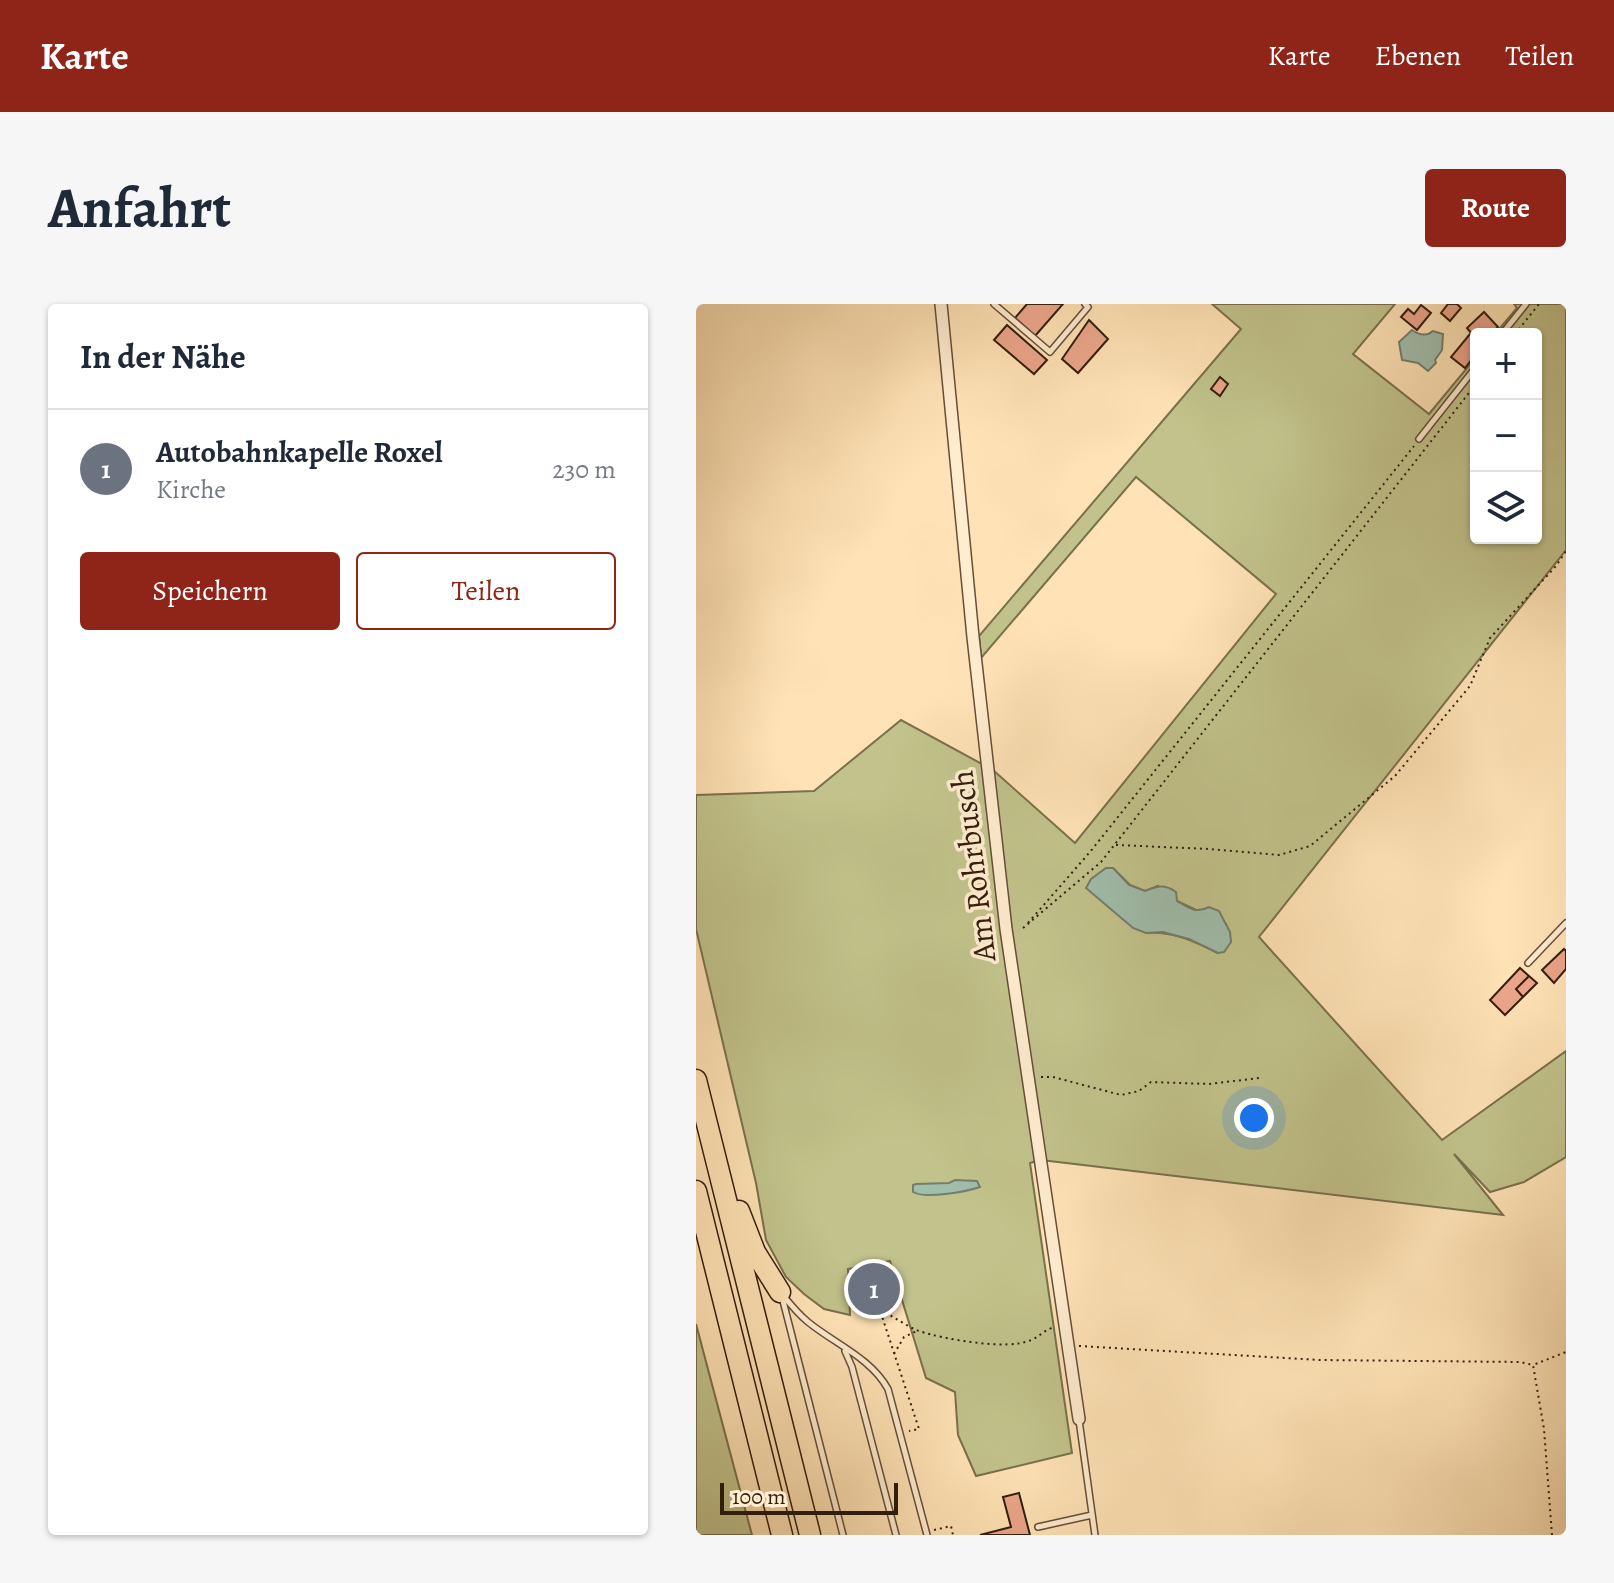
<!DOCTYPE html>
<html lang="de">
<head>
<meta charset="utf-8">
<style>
  :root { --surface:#fff; --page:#f6f6f7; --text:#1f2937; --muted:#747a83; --line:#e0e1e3; --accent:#8f2418 }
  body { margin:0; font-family:Alegreya,serif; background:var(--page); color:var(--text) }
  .controls { position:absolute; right:24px; top:24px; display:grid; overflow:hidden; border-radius:8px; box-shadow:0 2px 6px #0004 }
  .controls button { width:72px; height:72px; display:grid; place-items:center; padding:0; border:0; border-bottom:2px solid var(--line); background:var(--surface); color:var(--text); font:40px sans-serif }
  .scale { position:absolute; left:24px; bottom:20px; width:178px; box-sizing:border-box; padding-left:8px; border:4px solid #331d0d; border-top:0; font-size:22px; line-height:28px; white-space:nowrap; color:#331d0d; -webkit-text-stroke:6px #ffedd0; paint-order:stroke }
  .you { position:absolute; left:558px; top:814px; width:28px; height:28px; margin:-20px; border:6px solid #fff; border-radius:50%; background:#1a73e8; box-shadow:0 0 0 12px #1a73e833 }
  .badge { display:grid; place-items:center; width:52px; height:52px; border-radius:50%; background:var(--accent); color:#fff; font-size:26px; font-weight:700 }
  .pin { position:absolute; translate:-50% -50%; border:4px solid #fff; box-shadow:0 2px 8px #0006 }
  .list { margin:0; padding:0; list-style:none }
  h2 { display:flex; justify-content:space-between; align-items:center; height:104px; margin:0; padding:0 32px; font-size:34px }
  h2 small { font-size:26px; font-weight:400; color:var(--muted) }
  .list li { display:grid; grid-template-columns:52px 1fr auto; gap:24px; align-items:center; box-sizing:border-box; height:120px; padding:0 32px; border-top:2px solid var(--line) }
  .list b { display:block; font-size:30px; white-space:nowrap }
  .list p { margin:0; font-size:26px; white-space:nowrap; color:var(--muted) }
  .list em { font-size:26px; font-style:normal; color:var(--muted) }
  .actions { display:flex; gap:16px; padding:24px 32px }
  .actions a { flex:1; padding:18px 0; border:2px solid var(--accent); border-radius:8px; text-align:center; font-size:28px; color:var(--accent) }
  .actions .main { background:var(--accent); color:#fff }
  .icon { flex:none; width:44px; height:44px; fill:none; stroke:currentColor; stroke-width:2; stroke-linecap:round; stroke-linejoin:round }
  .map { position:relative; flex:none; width:870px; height:1231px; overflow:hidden; border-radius:8px }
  header { display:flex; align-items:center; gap:48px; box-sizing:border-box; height:112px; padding:0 40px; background:var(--accent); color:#fff }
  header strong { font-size:38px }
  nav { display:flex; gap:44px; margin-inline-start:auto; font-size:28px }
  .intro { display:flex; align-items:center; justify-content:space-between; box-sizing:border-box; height:192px; padding:0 48px }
  h1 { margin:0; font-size:56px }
  .button { padding:20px 36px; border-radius:8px; background:var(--accent); color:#fff; font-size:28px; font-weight:700 }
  main { display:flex; gap:48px; padding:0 48px }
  aside { flex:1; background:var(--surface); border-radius:8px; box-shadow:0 2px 6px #0004 }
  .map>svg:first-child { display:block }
  .green { fill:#c2c38c; stroke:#7a704c; stroke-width:2; fill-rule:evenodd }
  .water { fill:#a0beac; stroke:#747e6c; stroke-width:2 }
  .building { fill:#eca68b; stroke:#331d0d; stroke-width:2 }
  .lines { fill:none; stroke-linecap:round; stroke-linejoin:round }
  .service-casing { stroke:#664e37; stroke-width:8 }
  .minor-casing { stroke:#664e37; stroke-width:14 }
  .motorway-casing { stroke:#331d0d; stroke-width:23 }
  .path { stroke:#331d0d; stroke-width:2; stroke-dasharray:2 4; stroke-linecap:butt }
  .service { stroke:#ffedd0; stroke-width:5 }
  .minor { stroke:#ffedd0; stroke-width:11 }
  .motorway { stroke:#ffe3b6; stroke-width:20 }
  .labels { text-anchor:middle; stroke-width:7; stroke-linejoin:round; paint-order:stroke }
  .street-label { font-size:32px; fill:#331d0d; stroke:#ffedd0 }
</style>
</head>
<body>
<header>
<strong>Karte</strong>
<nav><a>Karte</a><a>Ebenen</a><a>Teilen</a></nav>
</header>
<div class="intro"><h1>Anfahrt</h1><a class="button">Route</a></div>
<main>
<aside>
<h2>In der Nähe<small></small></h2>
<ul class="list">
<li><span class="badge" style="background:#6b7280">1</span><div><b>Autobahnkapelle Roxel</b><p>Kirche</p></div><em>230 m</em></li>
</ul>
<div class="actions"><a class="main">Speichern</a><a>Teilen</a></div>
</aside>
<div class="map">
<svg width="870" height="1231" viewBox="0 0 870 1231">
  <rect width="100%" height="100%" fill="#ffe3b6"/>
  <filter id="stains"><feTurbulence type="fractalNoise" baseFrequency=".0025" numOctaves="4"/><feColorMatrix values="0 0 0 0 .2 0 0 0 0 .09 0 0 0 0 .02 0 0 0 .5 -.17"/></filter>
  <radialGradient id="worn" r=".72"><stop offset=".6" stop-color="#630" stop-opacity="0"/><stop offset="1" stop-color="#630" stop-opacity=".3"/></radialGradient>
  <path class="green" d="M 516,0 L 699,0 L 657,50 L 733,110 L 780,53 L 780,234 L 840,234 L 840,30 L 799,30 L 821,4 L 818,0 L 870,0 L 870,246 L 563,633 L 746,836 L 870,747 L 870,853 L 828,878 L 794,888 L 758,850 L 807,911 L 345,856 L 334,859 L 376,1149 L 280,1172 L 262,1131 L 259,1088 L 230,1074 L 194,957 L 152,965 L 154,1011 L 128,1005 L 108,990 L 90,973 L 70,936 L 60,879 L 0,625 L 0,491 L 118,487 L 205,416 L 297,466 L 379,539 L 580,290 L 440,173 L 285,354 L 283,332 L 545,25 ZM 417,564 L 434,581 L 449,587 L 462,582 L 481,597 L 530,620 L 535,638 L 522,649 C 498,637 477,627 450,629 Z
    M 0,1020 L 56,1231 L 0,1231 Z"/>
  <path class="water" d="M 716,26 C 723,31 730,33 737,27 L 747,30 L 746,46 L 739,56 L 740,59 L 732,67 L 722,59 L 706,56 L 703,38 Z
    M 410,564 L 417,564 L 433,581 L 449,587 C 462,582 468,580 480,588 L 481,597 C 493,604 500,610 513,603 L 523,607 L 534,628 L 535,638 L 528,648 L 522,649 L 493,635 L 467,628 L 450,629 L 437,624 L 390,584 L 395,575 Z
    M 259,876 L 281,877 L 284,883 C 269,888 229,895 217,888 L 217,881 L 220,880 L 253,879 Z"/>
  <path class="building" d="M 331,0 L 367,0 L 339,32 L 319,14 Z
    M 752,0 L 761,0 L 765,4 L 754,17 L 745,9 Z
    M 725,1 L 735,9 L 721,26 L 705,13 L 712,5 L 718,10 Z
    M 788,8 L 802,23 L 795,30 L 780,30 L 780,35 L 771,24 Z
    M 393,16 L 412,35 L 382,69 L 366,55 Z
    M 311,21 L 351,56 L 338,70 L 298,36 Z
    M 774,30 L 780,35 L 780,50 L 769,64 L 755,53 Z
    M 524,73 L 532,80 L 524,92 L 515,85 Z
    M 868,645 L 870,647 L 870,665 L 858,679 L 846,666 Z
    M 824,664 L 833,672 L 820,685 L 827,693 L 809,711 L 794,696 Z
    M 833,672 L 841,679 L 827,693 L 820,685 Z
    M 188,977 L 191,988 L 167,994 L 164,983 Z
    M 323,1189 L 334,1231 L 284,1231 L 315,1223 L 307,1193 Z"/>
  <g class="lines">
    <defs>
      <path id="service" d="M 298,0 L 354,48 L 392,3 L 389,0
        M 806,30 L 830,0
        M 723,135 L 780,63
        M 832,659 L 870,619
        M 86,990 C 94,1000 102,1010 112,1018 C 139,1040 175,1054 192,1085 L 231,1231
        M 86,993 L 147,1231
        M 149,1047 L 156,1063 L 200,1231
        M 383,1116 L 399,1231
        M 342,1223 L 396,1211"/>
      <path id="minor" d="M 245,0 L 277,333 L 310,625 L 383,1115"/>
      <path id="motorway" d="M 0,776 L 114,1231
        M 0,887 L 86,1231
        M 43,907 L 59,948 L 84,988"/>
    </defs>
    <use href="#service" class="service-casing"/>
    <use href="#minor" class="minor-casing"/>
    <use href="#motorway" class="motorway-casing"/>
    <path class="path" d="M 819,30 L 843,0
      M 420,541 L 513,545 L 583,551 L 614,542 L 699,472 L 774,382 L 794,334 L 860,262 L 870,247
      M 332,619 L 394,548 L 718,142
      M 327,624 L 405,558 L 780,80
      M 345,773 L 357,773 L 425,791 L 443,787 L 455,778 L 513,780 L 563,774
      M 179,991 L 223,1125 L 213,1127
      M 184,1006 C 197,1012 210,1022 223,1027 C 247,1035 312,1047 335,1036 C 343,1033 347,1027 356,1024
      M 383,1042 L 624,1056 L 824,1058 L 837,1061
      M 198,1050 L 208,1033 L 221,1027
      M 238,1226 L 255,1222 L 257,1231
      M 856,1231 L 848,1125 L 837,1061 L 870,1048"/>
    <use href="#service" class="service"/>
    <use href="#minor" class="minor"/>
    <use href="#motorway" class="motorway"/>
  </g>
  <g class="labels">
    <g class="street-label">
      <text transform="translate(277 562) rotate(-97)" y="11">Am Rohrbusch</text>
    </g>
  </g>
  <rect width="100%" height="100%" filter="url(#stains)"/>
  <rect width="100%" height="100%" fill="url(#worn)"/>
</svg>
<div class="controls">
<button>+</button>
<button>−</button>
<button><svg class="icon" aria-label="layers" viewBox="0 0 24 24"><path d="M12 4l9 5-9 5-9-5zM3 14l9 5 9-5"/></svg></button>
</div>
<div class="scale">100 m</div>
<div class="you"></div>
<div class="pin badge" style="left:178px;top:985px;background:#6b7280">1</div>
</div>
</main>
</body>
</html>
